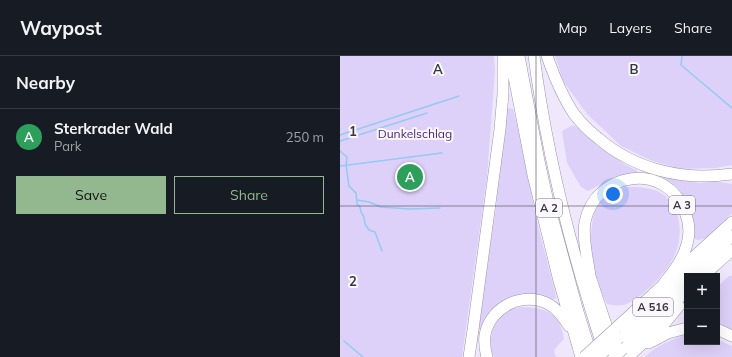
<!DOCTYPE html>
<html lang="en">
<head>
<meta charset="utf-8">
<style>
  :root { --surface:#171b24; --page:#20242c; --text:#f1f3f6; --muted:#9ea1a6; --line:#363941; --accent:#93b78e }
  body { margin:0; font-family:Mulish,sans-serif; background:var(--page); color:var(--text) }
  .controls { position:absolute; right:12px; bottom:12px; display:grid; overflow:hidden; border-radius:0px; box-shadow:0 4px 16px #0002 }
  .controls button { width:36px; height:36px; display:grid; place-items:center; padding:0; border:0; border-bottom:1px solid var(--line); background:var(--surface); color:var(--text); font:20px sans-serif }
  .you { position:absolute; left:273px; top:138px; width:14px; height:14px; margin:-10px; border:3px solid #fff; border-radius:50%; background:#1a73e8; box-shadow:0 0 0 6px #1a73e833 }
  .badge { display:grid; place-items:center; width:26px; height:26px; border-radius:50%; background:var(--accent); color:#fff; font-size:13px; font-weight:700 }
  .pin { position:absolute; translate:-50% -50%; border:2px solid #fff; box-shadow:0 1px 4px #0006 }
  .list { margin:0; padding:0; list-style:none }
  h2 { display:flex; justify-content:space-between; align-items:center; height:52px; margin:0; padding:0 16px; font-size:17px }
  h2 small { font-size:13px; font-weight:400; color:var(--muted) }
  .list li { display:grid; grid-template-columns:26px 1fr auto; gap:12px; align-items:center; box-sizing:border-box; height:56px; padding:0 16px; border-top:1px solid var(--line) }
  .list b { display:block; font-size:15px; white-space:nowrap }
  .list p { margin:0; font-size:13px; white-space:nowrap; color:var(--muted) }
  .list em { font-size:13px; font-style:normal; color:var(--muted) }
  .actions { display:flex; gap:8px; padding:12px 16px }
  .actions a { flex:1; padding:9px 0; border:1px solid var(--accent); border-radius:0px; text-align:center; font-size:14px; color:var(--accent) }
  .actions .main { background:var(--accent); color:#111 }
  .map { position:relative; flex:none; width:392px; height:301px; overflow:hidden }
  header { display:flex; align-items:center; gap:24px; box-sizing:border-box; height:56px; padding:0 20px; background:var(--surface); border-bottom:1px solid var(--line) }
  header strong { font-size:19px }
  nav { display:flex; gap:22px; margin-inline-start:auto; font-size:14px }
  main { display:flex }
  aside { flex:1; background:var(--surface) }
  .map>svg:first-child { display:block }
  .green { fill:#ded1f9 }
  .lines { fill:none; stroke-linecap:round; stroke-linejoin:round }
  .stream { stroke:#94c9f4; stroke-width:1.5 }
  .motorway-casing { stroke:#9b94ab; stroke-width:12 }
  .motorway { stroke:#fff; stroke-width:11 }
  .motorway-bridge-casing { stroke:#9b94ab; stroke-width:12; stroke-linecap:butt }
  .motorway-bridge { stroke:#fff; stroke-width:11 }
  .grid { fill:none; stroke:#393640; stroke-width:1; stroke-opacity:0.55 }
  .labels { text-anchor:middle; stroke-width:4; stroke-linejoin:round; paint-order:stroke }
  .shield { fill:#faf8fd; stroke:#737079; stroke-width:1 }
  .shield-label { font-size:11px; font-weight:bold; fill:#393640 }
  .park-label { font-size:12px; fill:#4b2678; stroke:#faf8fd }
  .grid-label { font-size:13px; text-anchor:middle; font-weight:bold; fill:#393640; stroke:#faf8fd; stroke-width:4; stroke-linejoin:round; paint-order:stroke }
</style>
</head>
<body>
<header>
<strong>Waypost</strong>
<nav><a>Map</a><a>Layers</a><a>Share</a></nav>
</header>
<main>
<aside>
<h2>Nearby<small></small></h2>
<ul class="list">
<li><span class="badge" style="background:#2e9e5b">A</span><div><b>Sterkrader Wald</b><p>Park</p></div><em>250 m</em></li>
</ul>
<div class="actions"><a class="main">Save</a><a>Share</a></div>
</aside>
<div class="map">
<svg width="392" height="301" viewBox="0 0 392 301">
  <rect width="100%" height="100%" fill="#efe8fc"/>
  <path class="green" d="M 0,0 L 154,0 L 155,14 L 147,121 L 122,301 L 0,301 Z
    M 215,0 L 392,0 L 392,109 L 376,112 L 340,113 L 310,104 L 281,90 L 247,58 L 223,25 Z
    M 169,52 L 173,53 L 177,69 L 198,170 L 216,240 L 216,243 L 211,243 L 201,240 L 173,242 L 141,274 L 138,272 L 138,266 L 156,152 L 164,61 L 166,53 Z
    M 233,69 L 241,74 L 249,82 L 284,108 L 296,114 L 298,117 C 280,119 264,126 248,135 L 241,131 L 227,107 L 222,75 Z
    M 323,120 L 359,127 L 373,125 L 392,128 L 392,157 L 366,182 L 359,184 L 354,183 C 354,167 353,152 341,139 C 336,134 328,129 321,124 Z
    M 287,131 C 297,131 307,131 317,135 C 340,145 344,175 336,196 C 329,213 315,228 301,239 C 296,242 289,248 283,249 C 278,250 272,249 267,248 C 254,223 248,197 252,168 C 253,163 254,156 257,151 C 263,140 275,134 287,131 Z
    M 389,220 L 392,220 L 392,275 L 377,269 L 377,231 Z
    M 182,251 C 207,252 220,257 224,283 L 218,289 L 214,295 L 216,301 L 154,301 C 147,289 152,265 164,256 C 168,253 177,252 182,251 Z
    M 344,279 L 347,279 L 347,286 L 377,286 L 377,284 L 379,284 L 392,290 L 392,301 L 305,301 C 317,289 329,285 344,279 Z"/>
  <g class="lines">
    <path class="stream" d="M 342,0 L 341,9 L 392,52
      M 0,79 L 119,40
      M 0,85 L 87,57
      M 0,95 L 7,101 L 6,109 L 9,130 L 16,137 L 17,148 L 20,151 L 21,156 L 24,161 L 25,168 L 29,174 L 35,176 L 42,195
      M 0,110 L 102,97
      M 17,144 L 29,146 L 41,151 L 70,153 L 100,152
      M 4,285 L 23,301"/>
    <defs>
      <path id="motorway" d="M 170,0 L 193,119 L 219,225 L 241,301
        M 179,0 L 199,105 L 208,146 L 238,256 L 252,301
        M 194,0 C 207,101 232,198 264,295
        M 207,0 C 214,20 222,40 234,58 C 241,67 249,75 258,82 C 295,114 344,125 392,118
        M 248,214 L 272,287
        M 250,220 C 248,204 242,182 245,166 C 255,115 327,105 345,156 C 349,166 350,178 347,188 C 343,204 332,217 322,230
        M 348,220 L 392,180
        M 363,220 L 392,194
        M 276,272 L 392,166
        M 377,273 L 392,280
        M 279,282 L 347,221
        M 309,287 L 328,277 L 347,272
        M 283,293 L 347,235
        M 129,301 L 133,274 L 160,73 L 163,38 L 163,0
        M 147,301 C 145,294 144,287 145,279 C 150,250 185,234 210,249 C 219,254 224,263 229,270
        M 288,301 L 325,267 L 339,250"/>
    </defs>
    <use href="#motorway" class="motorway-casing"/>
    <use href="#motorway" class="motorway"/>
    <defs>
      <path id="motorway-bridge" d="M 244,301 L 276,272
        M 258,301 L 279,282
        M 274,301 L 283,293"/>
    </defs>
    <use href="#motorway-bridge" class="motorway-bridge-casing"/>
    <use href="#motorway-bridge" class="motorway-bridge"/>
  </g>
  <path class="grid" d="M 196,0 L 196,301M 0,150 L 392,150"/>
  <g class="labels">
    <g class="shield">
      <rect x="329" y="140" width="26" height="18" rx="3"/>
      <rect x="196" y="143" width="26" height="18" rx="3"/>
      <rect x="293" y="242" width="40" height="18" rx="3"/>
    </g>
    <g class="shield-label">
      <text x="342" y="153">A 3</text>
      <text x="209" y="156">A 2</text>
      <text x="313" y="255">A 516</text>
    </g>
    <g class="park-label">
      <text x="75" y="82">Dunkelschlag</text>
    </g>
  </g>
  <g class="grid-label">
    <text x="98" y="18">A</text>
    <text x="294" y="18">B</text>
    <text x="13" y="80">1</text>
    <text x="13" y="230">2</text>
  </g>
</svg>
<div class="controls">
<button>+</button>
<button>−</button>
</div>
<div class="you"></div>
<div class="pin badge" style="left:70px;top:121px;background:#2e9e5b">A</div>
</div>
</main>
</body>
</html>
